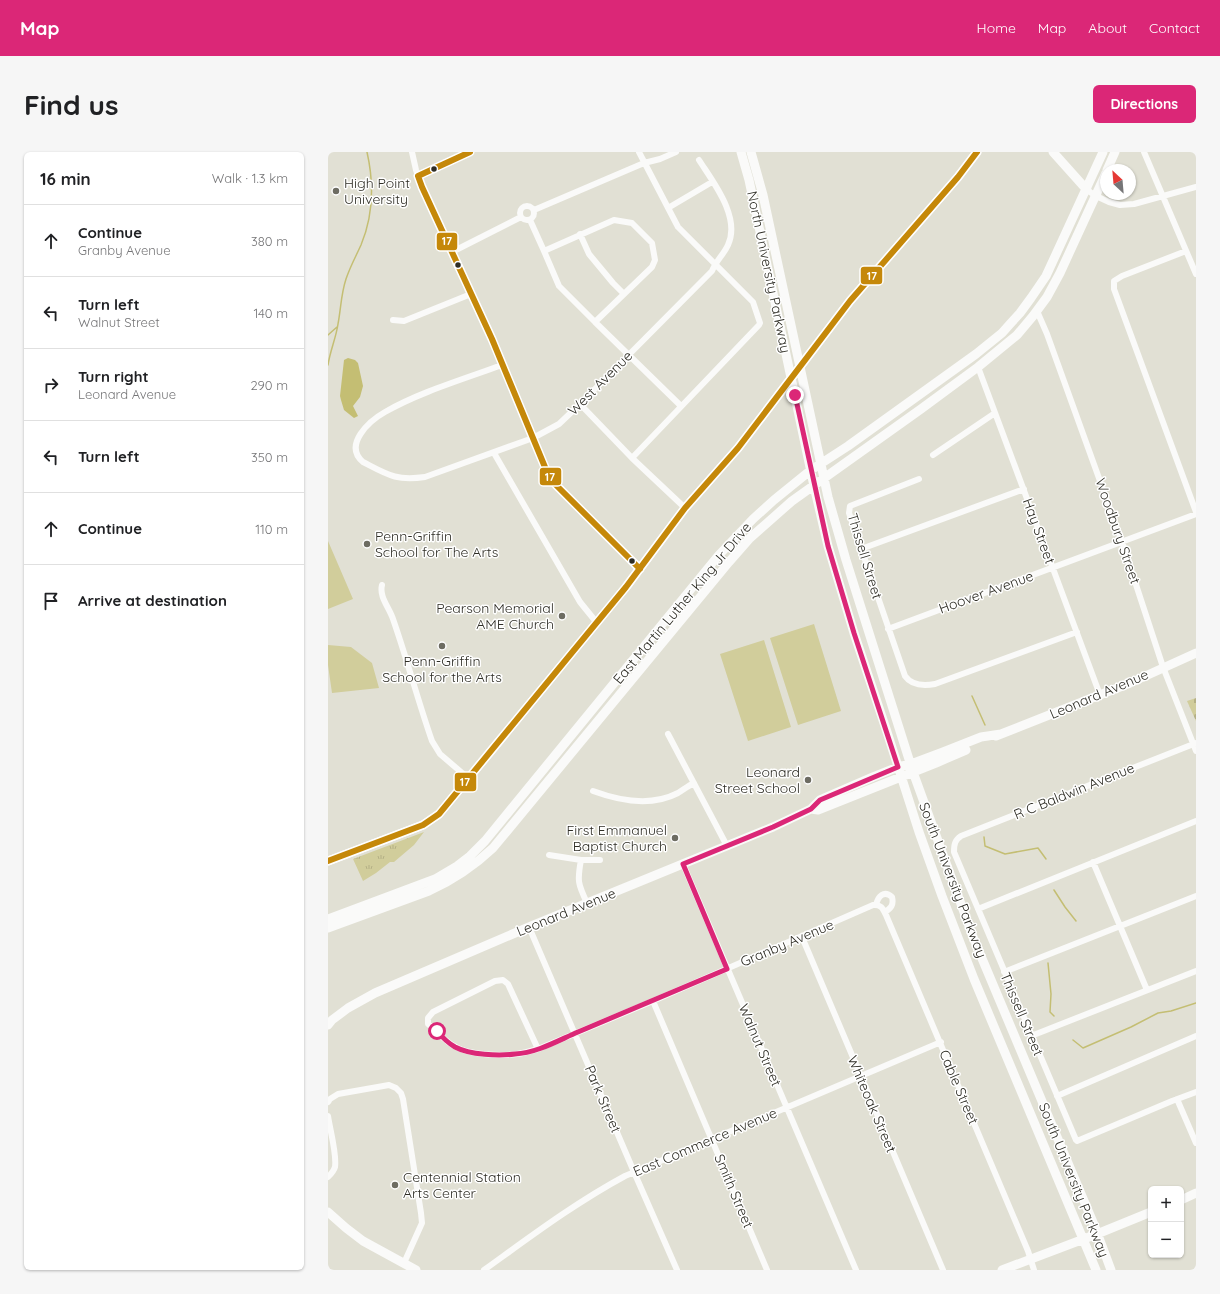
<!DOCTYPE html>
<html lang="en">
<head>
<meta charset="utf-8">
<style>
  :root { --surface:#fff; --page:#f6f6f6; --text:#202124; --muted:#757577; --line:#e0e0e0; --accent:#db2777 }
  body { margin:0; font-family:Quicksand,sans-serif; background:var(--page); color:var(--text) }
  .controls { position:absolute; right:12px; bottom:12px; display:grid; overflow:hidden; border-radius:6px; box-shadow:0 1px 3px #0004 }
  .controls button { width:36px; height:36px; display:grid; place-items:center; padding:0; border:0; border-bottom:1px solid var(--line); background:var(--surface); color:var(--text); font:20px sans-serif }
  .compass { position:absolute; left:772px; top:12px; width:36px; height:36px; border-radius:50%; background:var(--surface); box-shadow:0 1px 3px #0004; rotate:334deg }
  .stop { position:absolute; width:12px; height:12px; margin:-9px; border:3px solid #db2777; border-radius:50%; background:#fff }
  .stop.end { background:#db2777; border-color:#fff; box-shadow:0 1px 4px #0008 }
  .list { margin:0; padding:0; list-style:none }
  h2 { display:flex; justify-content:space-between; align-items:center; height:52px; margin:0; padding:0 16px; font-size:17px }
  h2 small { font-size:13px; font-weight:400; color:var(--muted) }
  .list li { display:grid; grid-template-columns:26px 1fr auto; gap:12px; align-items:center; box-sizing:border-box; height:72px; padding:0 16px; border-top:1px solid var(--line) }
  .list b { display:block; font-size:15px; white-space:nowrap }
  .list p { margin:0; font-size:13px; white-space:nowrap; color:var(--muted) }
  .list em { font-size:13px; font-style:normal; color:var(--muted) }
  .icon { flex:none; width:22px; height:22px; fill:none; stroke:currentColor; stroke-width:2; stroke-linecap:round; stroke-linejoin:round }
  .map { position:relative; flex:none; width:868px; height:1118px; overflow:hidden; border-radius:6px }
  header { display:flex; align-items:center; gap:24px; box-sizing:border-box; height:56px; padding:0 20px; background:var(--accent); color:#fff }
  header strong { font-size:19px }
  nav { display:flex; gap:22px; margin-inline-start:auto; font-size:14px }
  .intro { display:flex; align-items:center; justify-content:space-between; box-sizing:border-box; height:96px; padding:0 24px }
  h1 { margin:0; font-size:28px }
  .button { padding:10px 18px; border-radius:6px; background:var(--accent); color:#fff; font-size:14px; font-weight:700 }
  main { display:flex; gap:24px; padding:0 24px }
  aside { flex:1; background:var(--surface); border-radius:6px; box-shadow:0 1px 3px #0004 }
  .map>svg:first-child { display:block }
  .grass { fill:url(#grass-tufts) }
  .cemetery { fill:url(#cemetery-stones) }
  .pitch { fill:#d1cd9b }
  .water { fill:#c4be73 }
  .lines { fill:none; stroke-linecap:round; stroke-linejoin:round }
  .stream { stroke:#c4be73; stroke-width:1.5 }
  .street { stroke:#fafaf9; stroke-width:6 }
  .secondary { stroke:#fafaf9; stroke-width:9 }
  .bus-1-casing { stroke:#fff; stroke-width:9 }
  .bus-1 { stroke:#c58809; stroke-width:6 }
  .route { stroke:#db2777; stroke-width:5 }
  .bus-dot { fill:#2e2d25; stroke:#fff; stroke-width:1.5 }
  .poi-dot { fill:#6d6c62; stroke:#fff; stroke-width:1.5 }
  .labels { text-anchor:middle; stroke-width:3; stroke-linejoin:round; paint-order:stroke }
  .poi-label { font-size:14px; fill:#2e2d25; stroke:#fff; text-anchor:start }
  .street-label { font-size:14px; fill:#2e2d25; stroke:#fff }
  .line-badge { stroke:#fff; stroke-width:1.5 }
  .badge-label { font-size:11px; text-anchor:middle; font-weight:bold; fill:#fff }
</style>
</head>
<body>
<header>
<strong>Map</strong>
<nav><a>Home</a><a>Map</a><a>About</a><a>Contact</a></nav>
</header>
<div class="intro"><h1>Find us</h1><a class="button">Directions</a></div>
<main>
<aside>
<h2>16 min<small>Walk · 1.3 km</small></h2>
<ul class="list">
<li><svg class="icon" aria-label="ahead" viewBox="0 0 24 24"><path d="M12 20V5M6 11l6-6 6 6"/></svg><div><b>Continue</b><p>Granby Avenue</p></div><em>380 m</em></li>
<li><svg class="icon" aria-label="left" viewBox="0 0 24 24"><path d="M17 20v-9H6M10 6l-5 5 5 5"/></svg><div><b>Turn left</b><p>Walnut Street</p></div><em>140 m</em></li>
<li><svg class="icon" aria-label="right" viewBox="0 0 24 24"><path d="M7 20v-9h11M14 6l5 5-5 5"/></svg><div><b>Turn right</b><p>Leonard Avenue</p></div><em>290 m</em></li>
<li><svg class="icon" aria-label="left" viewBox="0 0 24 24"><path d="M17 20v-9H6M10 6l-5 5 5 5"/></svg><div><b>Turn left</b></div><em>350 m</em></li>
<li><svg class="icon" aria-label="ahead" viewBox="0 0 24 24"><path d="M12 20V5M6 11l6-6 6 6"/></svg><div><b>Continue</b></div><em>110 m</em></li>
<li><svg class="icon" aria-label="arrive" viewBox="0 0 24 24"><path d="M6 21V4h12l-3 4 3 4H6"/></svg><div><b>Arrive at destination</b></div></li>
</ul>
</aside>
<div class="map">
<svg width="868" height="1118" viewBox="0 0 868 1118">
  <defs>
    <pattern id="grass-tufts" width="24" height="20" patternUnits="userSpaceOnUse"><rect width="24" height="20" fill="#d1cd9b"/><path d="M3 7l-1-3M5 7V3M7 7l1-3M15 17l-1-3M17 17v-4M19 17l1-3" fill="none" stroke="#b4b085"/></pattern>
    <pattern id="cemetery-stones" width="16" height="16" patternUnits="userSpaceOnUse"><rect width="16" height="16" fill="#d1cd9b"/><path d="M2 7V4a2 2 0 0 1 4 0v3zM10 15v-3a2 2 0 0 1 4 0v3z" fill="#b4b085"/></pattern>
  </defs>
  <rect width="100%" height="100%" fill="#e1e0d4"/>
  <path class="grass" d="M 96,680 L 86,693 L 66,710 L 62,710 L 48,721 L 35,729 L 25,707 Z"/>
  <path class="cemetery" d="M 868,546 L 868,569 L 859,549 Z"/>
  <path class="pitch" d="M 0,389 L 25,447 L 0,457 Z
    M 486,472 L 513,559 L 470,573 L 442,486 Z
    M 436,488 L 463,575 L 420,589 L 392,502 Z
    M 0,493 L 23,495 L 44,511 L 51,536 L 4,541 L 0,513 Z"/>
  <path class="water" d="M 20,206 L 27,208 L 30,211 L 35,234 L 32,245 L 25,254 L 30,264 L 26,266 L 16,258 L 13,248 L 12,244 L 16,208 Z"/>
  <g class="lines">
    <path class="stream" d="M 0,183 L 9,175
      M 0,213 C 2,199 8,186 10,172 C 13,156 13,142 18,127 C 22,115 28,104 33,93 C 45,64 46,31 39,0
      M 644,544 L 657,573
      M 656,685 L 657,694 L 677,702 L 710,696 L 718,707
      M 726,738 L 737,755 L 748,769
      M 720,811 L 723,842 L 722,860 L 726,864
      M 745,888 L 755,896 L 803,875 L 830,861 L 843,859 L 868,851"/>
    <path class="street" d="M 84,0 L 88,18 L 94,35 L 164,187 L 219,320 L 228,333 L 312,417
      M 816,0 L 868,122
      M 90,24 L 142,0
      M 759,38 L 768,44 L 781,50 L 792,53 L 806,52 L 868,35
      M192 61a7 7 0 1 1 14 0a7 7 0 1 1-14 0Z
      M 340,56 L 384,30
      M 206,58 L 316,11 L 332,7 L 348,0
      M 202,68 L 216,99
      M 252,82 L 261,102 L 285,131 L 296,142
      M 858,99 L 794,124 L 786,129 L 786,137 L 868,360
      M 124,100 L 193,65
      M 709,159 L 719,182 L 794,390 L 835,515 L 868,599
      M 65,168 L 76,169 L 143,142
      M 267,170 L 231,134 L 216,99 L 286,68 L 304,71 L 324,91 L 327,108 L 324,115 L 267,170 L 353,254
      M 174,213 C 136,227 92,240 57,260 C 41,269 15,293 35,310 C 60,323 68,329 97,325 L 205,286 L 231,272 L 252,252 L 384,119 C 388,109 396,102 400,93 C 413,65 385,30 371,8
      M 650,215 L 772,543
      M 252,252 L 304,306 L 357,356
      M 166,301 L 252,450 L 269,471
      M 605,303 L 667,261
      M 304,306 L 431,173 L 432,171 L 425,150 L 350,75 L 311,0
      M 591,327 L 522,354 L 521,361 L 577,524 C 584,534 596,534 607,532 L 749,480
      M 533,397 L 696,337
      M 54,433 C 51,445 61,455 65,467 C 79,507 90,549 104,589 L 112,602 L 140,626
      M 560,477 L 868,362
      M 340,582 L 399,694
      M 868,591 L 633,684 C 627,688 626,692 626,700 L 748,988 L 749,989 L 844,949 L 868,940
      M 265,639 C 292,649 323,655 350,641 C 355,638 360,634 366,631
      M 221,703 L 253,708 L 272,708
      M 253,708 C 249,729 250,732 259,751
      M 765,710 L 819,838
      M 355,712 L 528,1118
      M 548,753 C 550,744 556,738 564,745 C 566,753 563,756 557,760
      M 650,757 L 868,669
      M 201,775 L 306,1020 L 349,1118
      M 474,785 L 615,1118
      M 676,820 L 868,744
      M 325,849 L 439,1118
      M 703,884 L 868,819
      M 210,897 C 203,899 196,901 189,902 C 173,904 142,903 128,895 C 117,890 109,879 100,872 L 100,866 L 105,860 L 167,829 L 175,828 L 180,832 L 210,897 L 325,849 L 545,753 C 553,752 555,757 558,763 L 700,1099 L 706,1118
      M 729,944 L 868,884
      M 849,947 L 868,991
      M 0,950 L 2,947 L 10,942 L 61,933 L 68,936 L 73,941 L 75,947 L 93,1061 L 94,1071 L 76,1111
      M 0,964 C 2,978 9,1002 7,1015 C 6,1019 3,1022 0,1025
      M 156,1118 C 202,1085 247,1051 297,1024 L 613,890"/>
    <path class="secondary" d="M 413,0 L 421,28 L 486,334 L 500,394 L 526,481 L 559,580 L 591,680 L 614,744 L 646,827 L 768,1118
      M 423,0 L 435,43 L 500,345 L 518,408 L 585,620 L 645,785 L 724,973 L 767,1075 L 783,1118
      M 725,0 L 759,38
      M 779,18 L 787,0
      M 668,584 L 802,531 L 868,501
      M 483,657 L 490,658 L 608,611 L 638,598
      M 0,709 L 95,673 L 111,662 L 298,435 L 357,356 L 410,296 L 522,149 L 630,25 L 649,0
      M 0,767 L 107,727 L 129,714 L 142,704 L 157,689 L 390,404 L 425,367 L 446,348 L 483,318 L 520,294 L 648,202 L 674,181 L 682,172 L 692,161 L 703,146 L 718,124 L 775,0
      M 0,776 L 101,739 C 125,728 146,714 165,696 L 401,410 L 422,386 L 464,349 L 593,257 L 650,215 L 689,183 L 705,164 L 719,145 L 732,121 L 778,21
      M 0,873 L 4,868 L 20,856 L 47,841 L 201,775 L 445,675 L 483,657 L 492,648 L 545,625 L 570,615 L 583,612 L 615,600 L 653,585 L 673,582
      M 853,1048 L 868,1041
      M 0,1060 L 18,1076 L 35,1089 L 88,1118
      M 674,1118 L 769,1082 L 823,1060"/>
    <defs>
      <path id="bus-1" d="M 142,0 L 90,24 L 94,35 L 164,187 L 219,320 L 228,333 L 312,417
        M 0,709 L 95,673 L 111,662 L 298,435 L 357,356 L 410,296 L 522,149 L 630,25 L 649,0"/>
    </defs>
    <use href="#bus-1" class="bus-1-casing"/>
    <use href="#bus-1" class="bus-1"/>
  </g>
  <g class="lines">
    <path class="route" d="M 109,879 C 114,885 120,891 127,895 C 142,903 171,904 187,902 C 209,901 231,888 250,880 C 300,859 350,838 399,817 L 355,712 L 445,675 L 483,657 L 492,648 L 570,615 L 526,481 L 500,394 L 467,243"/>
  </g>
  <g class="bus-dot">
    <circle cx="106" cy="17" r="3.5"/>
    <circle cx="130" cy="113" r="3.5"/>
    <circle cx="304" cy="409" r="3.5"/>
  </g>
  <g class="poi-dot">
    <circle cx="8" cy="39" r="4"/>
    <circle cx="39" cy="392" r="4"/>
    <circle cx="234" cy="464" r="4"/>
    <circle cx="114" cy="494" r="4"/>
    <circle cx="480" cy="628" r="4"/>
    <circle cx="347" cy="686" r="4"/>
    <circle cx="67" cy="1033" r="4"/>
  </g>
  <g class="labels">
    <g class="poi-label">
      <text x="16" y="36">High Point<tspan x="16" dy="16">University</tspan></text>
      <text x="47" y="389">Penn-Griffin<tspan x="47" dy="16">School for The Arts</tspan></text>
      <text x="226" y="461" text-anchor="end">Pearson Memorial<tspan x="226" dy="16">AME Church</tspan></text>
      <text x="114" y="514" text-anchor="middle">Penn-Griffin<tspan x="114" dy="16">School for the Arts</tspan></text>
      <text x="472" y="625" text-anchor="end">Leonard<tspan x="472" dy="16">Street School</tspan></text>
      <text x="339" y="683" text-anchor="end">First Emmanuel<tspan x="339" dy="16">Baptist Church</tspan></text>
      <text x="75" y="1030">Centennial Station<tspan x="75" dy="16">Arts Center</tspan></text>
    </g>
    <g class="street-label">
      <text transform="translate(441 120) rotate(78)" y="5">North University Parkway</text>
      <text transform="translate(272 231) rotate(-45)" y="5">West Avenue</text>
      <text transform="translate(711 379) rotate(70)" y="5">Hay Street</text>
      <text transform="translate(790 379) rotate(71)" y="5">Woodbury Street</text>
      <text transform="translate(537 404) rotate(73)" y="5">Thissell Street</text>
      <text transform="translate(658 440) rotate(-20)" y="5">Hoover Avenue</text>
      <text transform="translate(354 451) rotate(-50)" y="5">East Martin Luther King Jr Drive</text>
      <text transform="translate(771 542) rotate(-23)" y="5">Leonard Avenue</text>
      <text transform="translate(746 639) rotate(-22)" y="5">R C Baldwin Avenue</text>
      <text transform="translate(625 728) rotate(69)" y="5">South University Parkway</text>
      <text transform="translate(238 760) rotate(-22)" y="5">Leonard Avenue</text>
      <text transform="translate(459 791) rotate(-23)" y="5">Granby Avenue</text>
      <text transform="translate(694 862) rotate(67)" y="5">Thissell Street</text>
      <text transform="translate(432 893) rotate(67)" y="5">Walnut Street</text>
      <text transform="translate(631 935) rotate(67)" y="5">Cable Street</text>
      <text transform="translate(275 947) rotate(67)" y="5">Park Street</text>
      <text transform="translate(544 952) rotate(67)" y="5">Whiteoak Street</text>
      <text transform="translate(377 990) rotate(-23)" y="5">East Commerce Avenue</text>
      <text transform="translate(746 1028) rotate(68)" y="5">South University Parkway</text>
      <text transform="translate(406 1039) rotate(67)" y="5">Smith Street</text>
    </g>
  </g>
  <g class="line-badge">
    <rect x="108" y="80" width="22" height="19" rx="4" fill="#c58809"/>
    <rect x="532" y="114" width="23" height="19" rx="4" fill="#c58809"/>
    <rect x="211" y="315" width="23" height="19" rx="4" fill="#c58809"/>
    <rect x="126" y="620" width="23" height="20" rx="4" fill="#c58809"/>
  </g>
  <g class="badge-label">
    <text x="119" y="93">17</text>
    <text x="544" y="128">17</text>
    <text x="222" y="329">17</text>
    <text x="137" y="634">17</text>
  </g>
</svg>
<div class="controls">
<button>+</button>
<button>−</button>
</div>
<svg class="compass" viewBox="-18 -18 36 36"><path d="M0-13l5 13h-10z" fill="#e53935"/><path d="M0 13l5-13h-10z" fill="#757577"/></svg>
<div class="stop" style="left:109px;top:879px"></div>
<div class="stop end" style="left:467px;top:243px"></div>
</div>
</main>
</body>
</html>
